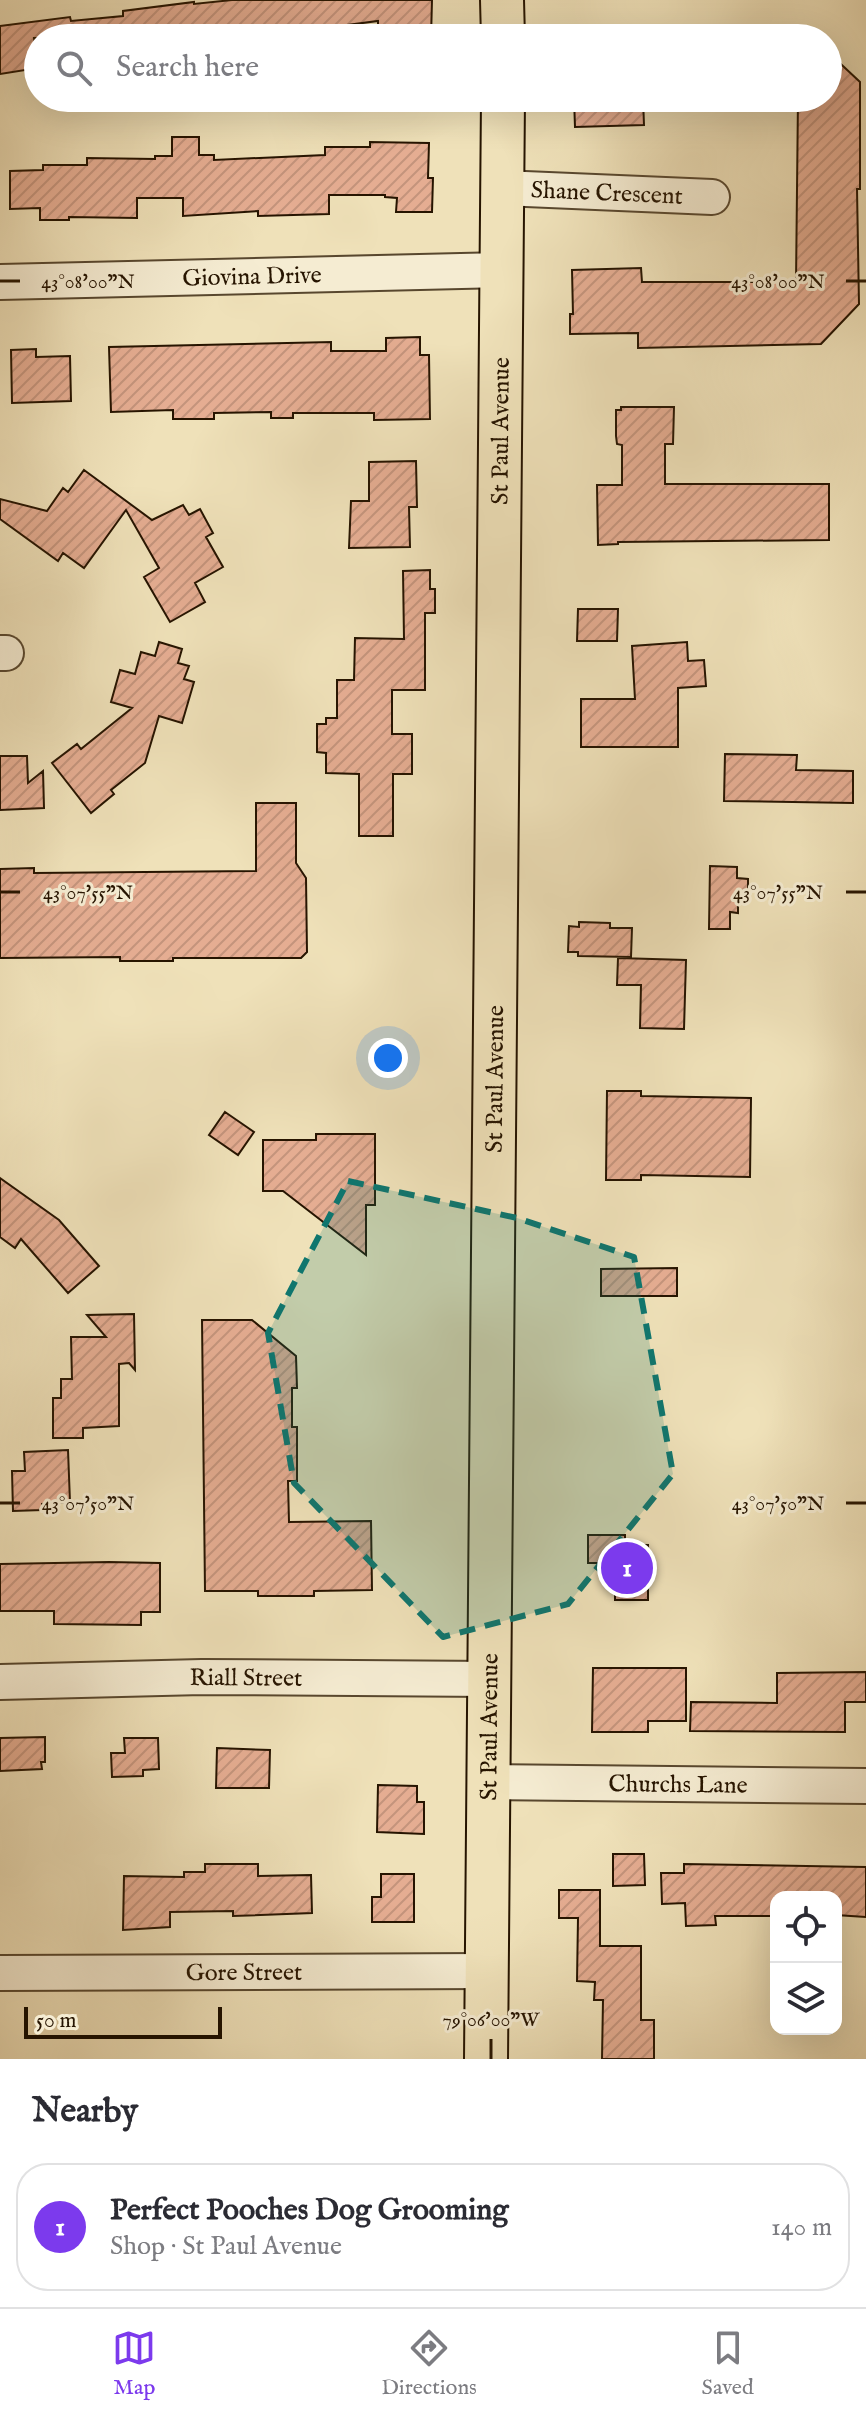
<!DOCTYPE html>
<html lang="en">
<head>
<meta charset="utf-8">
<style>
  :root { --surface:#fff; --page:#f2f2f3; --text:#2b2b33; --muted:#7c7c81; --line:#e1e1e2; --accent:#7c3aed }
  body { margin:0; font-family:"IM FELL English",serif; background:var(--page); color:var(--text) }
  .controls { position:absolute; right:24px; bottom:24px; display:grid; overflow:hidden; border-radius:16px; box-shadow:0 8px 32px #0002 }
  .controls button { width:72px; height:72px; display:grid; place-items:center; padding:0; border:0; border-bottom:2px solid var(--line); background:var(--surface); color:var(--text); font:40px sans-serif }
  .scale { position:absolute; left:24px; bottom:20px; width:198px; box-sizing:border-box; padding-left:8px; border:4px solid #261400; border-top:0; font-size:22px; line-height:28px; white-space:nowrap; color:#261400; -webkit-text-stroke:6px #f5ecd2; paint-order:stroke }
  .you { position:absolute; left:388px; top:1058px; width:28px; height:28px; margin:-20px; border:6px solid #fff; border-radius:50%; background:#1a73e8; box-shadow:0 0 0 12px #1a73e833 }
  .badge { display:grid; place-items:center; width:52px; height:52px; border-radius:50%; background:var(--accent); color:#fff; font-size:26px; font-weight:700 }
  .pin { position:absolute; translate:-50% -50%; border:4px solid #fff; box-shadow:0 2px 8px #0006 }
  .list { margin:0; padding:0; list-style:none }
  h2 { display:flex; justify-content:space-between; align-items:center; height:104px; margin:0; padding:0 32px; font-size:34px }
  h2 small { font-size:26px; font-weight:400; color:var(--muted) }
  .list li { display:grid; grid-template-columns:52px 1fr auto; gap:24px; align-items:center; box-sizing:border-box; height:128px; margin:0 16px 16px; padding:0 16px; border:2px solid var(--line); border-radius:32px }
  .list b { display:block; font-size:30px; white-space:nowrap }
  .list p { margin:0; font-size:26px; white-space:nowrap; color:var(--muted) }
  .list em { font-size:26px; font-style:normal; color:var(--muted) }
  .icon { flex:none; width:44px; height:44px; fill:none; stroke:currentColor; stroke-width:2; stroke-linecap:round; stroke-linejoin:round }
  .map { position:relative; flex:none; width:866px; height:2059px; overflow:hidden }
  .search { position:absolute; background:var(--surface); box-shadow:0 8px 32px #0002; left:24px; right:24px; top:24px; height:88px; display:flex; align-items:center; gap:20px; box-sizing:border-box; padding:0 28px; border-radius:44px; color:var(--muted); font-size:30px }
  .sheet { height:248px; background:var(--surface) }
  nav { display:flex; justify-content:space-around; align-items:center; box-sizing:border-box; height:112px; border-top:2px solid var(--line); background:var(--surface); font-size:22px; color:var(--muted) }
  nav a { display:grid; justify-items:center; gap:4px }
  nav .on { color:var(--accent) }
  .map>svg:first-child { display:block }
  .building { fill:url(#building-hatch); stroke:#261400; stroke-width:2 }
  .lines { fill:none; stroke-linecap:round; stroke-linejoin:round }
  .minor-casing { stroke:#58472e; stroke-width:38 }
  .major-casing { stroke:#261400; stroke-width:46 }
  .minor { stroke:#f5ecd2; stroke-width:34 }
  .major { stroke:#efe1b9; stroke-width:42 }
  .marked { fill:#0f766e; fill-opacity:0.2; stroke:#0f766e; stroke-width:6; stroke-dasharray:16 10; stroke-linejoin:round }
  .ticks { fill:none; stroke:#261400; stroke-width:3 }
  .labels { text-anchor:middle; stroke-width:6; stroke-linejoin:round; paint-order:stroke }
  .street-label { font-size:24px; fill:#261400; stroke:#f5ecd2 }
  .ticks-label { font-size:20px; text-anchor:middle; fill:#261400; stroke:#f5ecd2; stroke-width:6; stroke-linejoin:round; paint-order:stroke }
</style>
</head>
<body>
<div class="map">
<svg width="866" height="2059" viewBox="0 0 866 2059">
  <defs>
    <pattern id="building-hatch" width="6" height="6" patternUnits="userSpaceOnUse" patternTransform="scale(2)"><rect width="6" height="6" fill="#e5ad92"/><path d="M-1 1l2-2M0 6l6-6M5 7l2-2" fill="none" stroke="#c4947c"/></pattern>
  </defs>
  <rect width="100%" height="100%" fill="#efe1b9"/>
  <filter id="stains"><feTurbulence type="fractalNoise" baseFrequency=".0025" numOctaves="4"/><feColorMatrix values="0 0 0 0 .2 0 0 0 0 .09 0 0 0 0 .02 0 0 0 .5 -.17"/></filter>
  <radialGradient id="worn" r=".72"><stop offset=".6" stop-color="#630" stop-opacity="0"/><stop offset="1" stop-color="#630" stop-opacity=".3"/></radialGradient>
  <path class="building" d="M 232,0 L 432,0 L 431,38 L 378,38 L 378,21 L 325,28 L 325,33 L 318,34 L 318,38 L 34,38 L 38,68 L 0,74 L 0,26 L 70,17 L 71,21 L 123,16 L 123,11 L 194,2 L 194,4 Z
    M 828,52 L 860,82 L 860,189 L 857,189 L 859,304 L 821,344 L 638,348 L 638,333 L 570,334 L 570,314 L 573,314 L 572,270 L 641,268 L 642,282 L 796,282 L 798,98 L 828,98 Z
    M 574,98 L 643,98 L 644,125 L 575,127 Z
    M 172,137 L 199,137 L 199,155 L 214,155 L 214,160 L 325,155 L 325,147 L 370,147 L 370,142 L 429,143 L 428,178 L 433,178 L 432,212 L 396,212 L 397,198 L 385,197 L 385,195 L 329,195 L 329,214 L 258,216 L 258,211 L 183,216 L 183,198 L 137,198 L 137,218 L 69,217 L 69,220 L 40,220 L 40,208 L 10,209 L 10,171 L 43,170 L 43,165 L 87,165 L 87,158 L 155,159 L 155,156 L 172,156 Z
    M 420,337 L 420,355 L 429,355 L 430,419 L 374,420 L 374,413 L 293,413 L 293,418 L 271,418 L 271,412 L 214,413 L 214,419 L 173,419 L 173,410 L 111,412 L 109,347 L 331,342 L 331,351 L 386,351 L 386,338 Z
    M 36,349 L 36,357 L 70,356 L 71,401 L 12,403 L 11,350 Z
    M 621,407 L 674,407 L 673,444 L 665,444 L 665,484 L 829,484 L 829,540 L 618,542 L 618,544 L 598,545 L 597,485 L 622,485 L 622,445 L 617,444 L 616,436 L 616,410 L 621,410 Z
    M 416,461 L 417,507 L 409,507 L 410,547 L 349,548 L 351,501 L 369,501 L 369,462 Z
    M 84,470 L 152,520 L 183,505 L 189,515 L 200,509 L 213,533 L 206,537 L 223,567 L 195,583 L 205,602 L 170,622 L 144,577 L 159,568 L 126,510 L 84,568 L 63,553 L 58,561 L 0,519 L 0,499 L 47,511 L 63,488 L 68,492 Z
    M 430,570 L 430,589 L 435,589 L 435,613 L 425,613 L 425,690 L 392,690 L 392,734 L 412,734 L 412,774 L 393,774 L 393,836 L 359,836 L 359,774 L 326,773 L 326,753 L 317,752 L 317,724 L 326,724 L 326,718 L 337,718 L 337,680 L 354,680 L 355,638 L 404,639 L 403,571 Z
    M 578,609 L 618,609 L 617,641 L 577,641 Z
    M 159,642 L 182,649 L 178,663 L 189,666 L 184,679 L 194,682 L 182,723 L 159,716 L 145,763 L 111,790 L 114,794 L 91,813 L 52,763 L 77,744 L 81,749 L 132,708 L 111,702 L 120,670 L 135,674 L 141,652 L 155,656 Z
    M 687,642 L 688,661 L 704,660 L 706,686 L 678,688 L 678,747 L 581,747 L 581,699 L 635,699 L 632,646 Z
    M 725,754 L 797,755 L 796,770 L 853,771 L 853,803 L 724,801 Z
    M 0,756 L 27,756 L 28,783 L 43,771 L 44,808 L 0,810 Z
    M 256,803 L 296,803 L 296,863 L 306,878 L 307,952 L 301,958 L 173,958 L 173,961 L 120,961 L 120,957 L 0,958 L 0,869 L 34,868 L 34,873 L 256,871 Z
    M 710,866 L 737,867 L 737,878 L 748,879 L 748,902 L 738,902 L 738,913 L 730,912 L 730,929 L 709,929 Z
    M 579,922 L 610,923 L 610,928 L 632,928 L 631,957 L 578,956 L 578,952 L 568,952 L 569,926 L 579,927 Z
    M 618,958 L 686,960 L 684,1029 L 640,1028 L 641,985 L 617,985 Z
    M 607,1091 L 641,1091 L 641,1096 L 751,1098 L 750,1177 L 641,1175 L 641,1180 L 606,1180 Z
    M 225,1112 L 254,1132 L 238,1155 L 209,1135 Z
    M 316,1134 L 375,1134 L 375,1205 L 366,1205 L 366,1255 L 283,1191 L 263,1191 L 263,1140 L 316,1140 Z
    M 0,1178 L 59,1220 L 99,1266 L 68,1293 L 21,1239 L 15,1248 L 0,1237 Z
    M 677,1268 L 677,1296 L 601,1296 L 601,1269 Z
    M 134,1314 L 135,1370 L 129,1363 L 119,1364 L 119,1426 L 83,1428 L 83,1438 L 53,1438 L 53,1398 L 61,1398 L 61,1379 L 72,1379 L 71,1337 L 106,1337 L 87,1315 Z
    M 202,1320 L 252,1320 L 296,1356 L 297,1388 L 292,1388 L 292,1427 L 297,1427 L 297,1481 L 288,1481 L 289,1522 L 371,1521 L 372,1590 L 314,1591 L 314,1596 L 258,1596 L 258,1591 L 205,1591 Z
    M 68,1450 L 70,1502 L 42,1504 L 42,1510 L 13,1511 L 12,1471 L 25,1471 L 24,1452 Z
    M 588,1535 L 625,1535 L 625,1545 L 648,1545 L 648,1600 L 615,1600 L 615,1586 L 611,1586 L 611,1563 L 588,1563 Z
    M 109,1562 L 160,1563 L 160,1612 L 141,1612 L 141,1625 L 54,1624 L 54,1611 L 0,1611 L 0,1564 Z
    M 593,1668 L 686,1668 L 686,1721 L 648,1721 L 648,1732 L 592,1732 Z
    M 866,1672 L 866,1702 L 845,1702 L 845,1732 L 690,1731 L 691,1702 L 777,1703 L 777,1673 Z
    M 45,1737 L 45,1762 L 41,1762 L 42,1769 L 0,1771 L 0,1738 Z
    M 124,1738 L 158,1738 L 159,1769 L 143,1770 L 143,1776 L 112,1777 L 111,1753 L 125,1753 Z
    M 217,1748 L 270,1750 L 269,1788 L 216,1788 Z
    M 378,1785 L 417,1786 L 417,1802 L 424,1802 L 424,1834 L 377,1832 Z
    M 613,1854 L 644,1854 L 645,1885 L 613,1886 Z
    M 205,1864 L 258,1864 L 258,1876 L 311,1875 L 312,1913 L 233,1916 L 233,1911 L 170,1912 L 170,1927 L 123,1930 L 124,1876 L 184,1877 L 184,1872 L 205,1872 Z
    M 684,1864 L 866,1867 L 866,1917 L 836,1915 L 836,1897 L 775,1897 L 775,1916 L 715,1916 L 716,1925 L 686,1926 L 685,1903 L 662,1904 L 661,1873 L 684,1873 Z
    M 381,1874 L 414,1874 L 414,1922 L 372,1922 L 372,1897 L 381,1897 Z
    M 559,1890 L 600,1890 L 600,1946 L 641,1946 L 641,2020 L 654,2020 L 654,2059 L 602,2059 L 603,2000 L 594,2000 L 595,1982 L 577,1981 L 578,1918 L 559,1918 Z"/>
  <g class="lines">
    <defs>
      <g id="minor">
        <path id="s1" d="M 503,188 L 712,197"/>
        <path id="s2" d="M 0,282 L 503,270"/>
        <path d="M 0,653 L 6,653"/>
        <path id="s3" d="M 0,1682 L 202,1677 L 491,1679"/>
        <path id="s4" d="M 490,1782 L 866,1786"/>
        <path id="s5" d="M 0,1973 L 486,1971"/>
      </g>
      <g id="major">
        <path d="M 502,0 L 503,38"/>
        <path id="s6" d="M 486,2059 L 503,98"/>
      </g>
    </defs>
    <use href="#minor" class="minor-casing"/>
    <use href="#major" class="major-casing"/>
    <use href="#minor" class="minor"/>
    <use href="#major" class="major"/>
  </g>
  <path class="marked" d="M 348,1181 L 517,1218 L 634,1257 L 673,1474 L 568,1604 L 443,1637 L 294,1483 L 268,1333 Z"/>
  <path class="ticks" d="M 0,281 L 20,281M 846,281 L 866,281M 0,892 L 20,892M 846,892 L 866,892M 0,1503 L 20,1503M 846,1503 L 866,1503M 491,2039 L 491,2059"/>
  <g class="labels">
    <g class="street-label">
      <text dy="8" stroke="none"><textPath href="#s1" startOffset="104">Shane Crescent</textPath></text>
      <text dy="8" stroke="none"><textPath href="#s2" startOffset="252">Giovina Drive</textPath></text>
      <text dy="8" stroke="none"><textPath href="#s6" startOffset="1628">St Paul Avenue</textPath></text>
      <text dy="8" stroke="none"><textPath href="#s6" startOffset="980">St Paul Avenue</textPath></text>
      <text dy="8" stroke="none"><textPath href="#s3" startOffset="246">Riall Street</textPath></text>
      <text dy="8" stroke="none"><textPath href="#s6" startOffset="332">St Paul Avenue</textPath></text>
      <text dy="8" stroke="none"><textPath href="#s4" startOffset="188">Churchs Lane</textPath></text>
      <text dy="8" stroke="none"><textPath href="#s5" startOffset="244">Gore Street</textPath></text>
    </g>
  </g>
  <g class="ticks-label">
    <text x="88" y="288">43°08'00"N</text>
    <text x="778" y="288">43°08'00"N</text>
    <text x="88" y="899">43°07'55"N</text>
    <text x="778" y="899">43°07'55"N</text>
    <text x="88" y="1510">43°07'50"N</text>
    <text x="778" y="1510">43°07'50"N</text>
    <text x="491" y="2026">79°06'00"W</text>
  </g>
  <rect width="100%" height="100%" filter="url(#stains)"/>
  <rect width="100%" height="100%" fill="url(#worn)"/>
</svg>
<div class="controls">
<button><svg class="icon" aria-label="locate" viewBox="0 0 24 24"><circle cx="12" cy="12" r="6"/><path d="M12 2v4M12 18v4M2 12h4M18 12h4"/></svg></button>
<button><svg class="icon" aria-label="layers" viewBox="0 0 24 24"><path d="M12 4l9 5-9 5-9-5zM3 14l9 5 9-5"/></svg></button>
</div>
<div class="scale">50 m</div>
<div class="you"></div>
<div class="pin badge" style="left:627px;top:1568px">1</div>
<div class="search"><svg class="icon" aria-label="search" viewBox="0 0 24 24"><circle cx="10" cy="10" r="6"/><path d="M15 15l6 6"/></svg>Search here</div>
</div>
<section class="sheet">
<h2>Nearby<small></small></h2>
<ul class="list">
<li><span class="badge">1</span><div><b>Perfect Pooches Dog Grooming</b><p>Shop · St Paul Avenue</p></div><em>140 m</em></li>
</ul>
</section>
<nav>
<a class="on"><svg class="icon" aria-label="map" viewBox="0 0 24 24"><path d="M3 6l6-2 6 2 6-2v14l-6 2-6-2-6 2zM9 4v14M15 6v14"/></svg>Map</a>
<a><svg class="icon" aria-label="directions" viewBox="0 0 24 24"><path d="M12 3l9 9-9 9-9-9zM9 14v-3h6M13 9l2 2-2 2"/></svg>Directions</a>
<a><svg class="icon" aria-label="saved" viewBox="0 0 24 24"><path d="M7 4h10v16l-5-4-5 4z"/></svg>Saved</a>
</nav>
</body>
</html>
